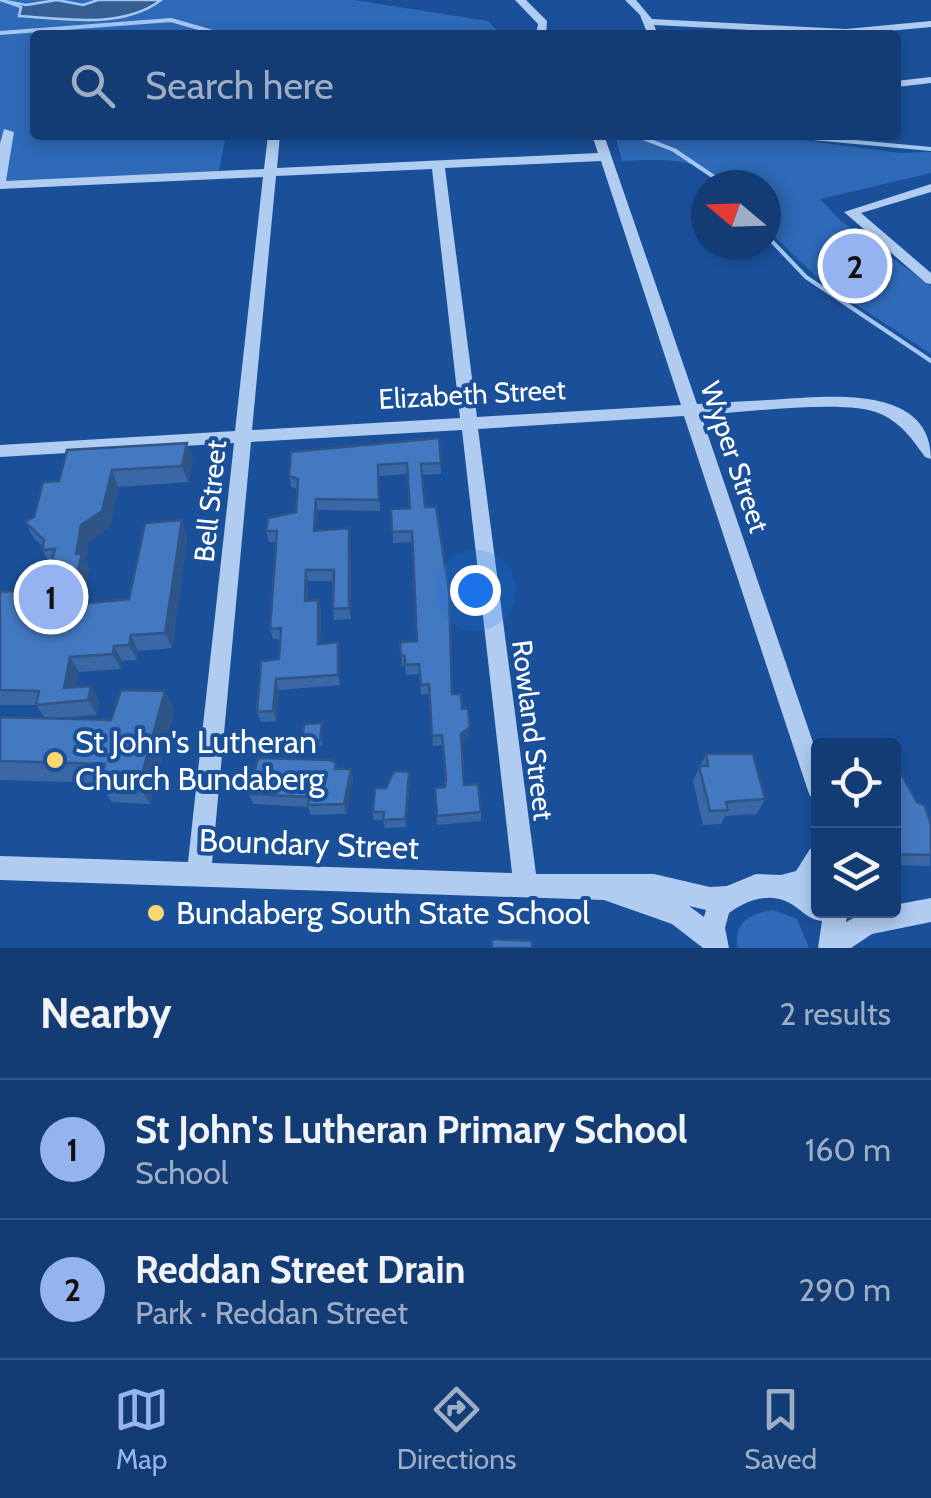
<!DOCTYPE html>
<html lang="en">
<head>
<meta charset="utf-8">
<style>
  :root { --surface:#143c74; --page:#21477c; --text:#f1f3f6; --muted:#9dadc5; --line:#335686; --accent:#95b2f1 }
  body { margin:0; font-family:Cabin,sans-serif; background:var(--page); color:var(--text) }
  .controls { position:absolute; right:30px; bottom:30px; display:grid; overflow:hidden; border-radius:10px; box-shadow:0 5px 15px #0003 }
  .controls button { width:90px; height:90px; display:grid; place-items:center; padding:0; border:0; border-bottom:2px solid var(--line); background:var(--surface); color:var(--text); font:50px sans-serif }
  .compass { position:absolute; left:691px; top:170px; width:90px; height:90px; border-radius:50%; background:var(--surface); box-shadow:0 5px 15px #0003; rotate:289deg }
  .you { position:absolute; left:475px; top:590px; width:35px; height:35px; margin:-25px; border:8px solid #fff; border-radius:50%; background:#1a73e8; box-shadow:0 0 0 15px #1a73e833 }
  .badge { display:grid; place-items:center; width:65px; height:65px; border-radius:50%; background:var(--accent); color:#111; font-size:32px; font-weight:700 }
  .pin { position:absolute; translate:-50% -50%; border:5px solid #fff; box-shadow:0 2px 10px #0006 }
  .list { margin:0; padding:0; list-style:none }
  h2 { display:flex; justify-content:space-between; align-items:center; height:130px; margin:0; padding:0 40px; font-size:42px }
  h2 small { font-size:32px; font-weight:400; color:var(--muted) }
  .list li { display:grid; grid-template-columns:65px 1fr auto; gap:30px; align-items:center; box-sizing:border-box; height:140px; padding:0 40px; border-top:2px solid var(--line) }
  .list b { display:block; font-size:38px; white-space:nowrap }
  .list p { margin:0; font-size:32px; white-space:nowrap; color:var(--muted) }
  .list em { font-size:32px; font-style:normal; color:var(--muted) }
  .icon { flex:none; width:55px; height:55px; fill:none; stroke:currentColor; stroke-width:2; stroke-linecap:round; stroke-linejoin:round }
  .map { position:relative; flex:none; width:931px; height:948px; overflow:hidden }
  .search { position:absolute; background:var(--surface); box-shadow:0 5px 15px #0003; left:30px; right:30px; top:30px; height:110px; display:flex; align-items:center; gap:25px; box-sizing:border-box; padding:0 35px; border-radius:10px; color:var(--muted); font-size:38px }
  .sheet { height:410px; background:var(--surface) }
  nav { display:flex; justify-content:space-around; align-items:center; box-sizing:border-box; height:140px; border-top:2px solid var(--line); background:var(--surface); font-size:28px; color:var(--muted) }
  nav a { display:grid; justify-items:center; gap:5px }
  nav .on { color:var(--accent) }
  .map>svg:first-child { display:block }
  .green { fill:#2e6ab7 }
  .water { fill:#375e93; stroke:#a3c7f3; stroke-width:2.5 }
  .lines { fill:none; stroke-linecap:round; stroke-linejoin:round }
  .stream { stroke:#a3c7f3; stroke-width:4 }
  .minor { fill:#b0ccf1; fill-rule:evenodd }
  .wall { fill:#3a68a6 }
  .shaded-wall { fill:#2f5587 }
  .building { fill:#4379c1; stroke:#2f5587; stroke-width:2.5 }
  .poi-dot { fill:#ffd770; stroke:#1a509a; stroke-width:4 }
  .labels { text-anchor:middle; stroke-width:8; stroke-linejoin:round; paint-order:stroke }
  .street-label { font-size:28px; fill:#fff; stroke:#1a509a }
  .near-poi-label { font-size:32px; fill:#fff; stroke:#1a509a; text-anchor:start }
  .near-street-label { font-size:32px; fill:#fff; stroke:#1a509a }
</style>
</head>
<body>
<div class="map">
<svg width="931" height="948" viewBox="0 0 931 948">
  <rect width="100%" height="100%" fill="#1a509a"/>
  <path class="green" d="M 0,0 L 354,0 L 488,21 L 501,35 L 35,35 L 35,135 L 226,135 L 218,175 L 0,186 Z
    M 615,135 L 801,140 L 900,153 L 931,152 L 931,173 L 820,199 L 840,220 L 931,286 L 931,354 L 822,282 L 773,235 L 766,228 L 766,185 L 724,185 C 694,155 662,160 622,161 Z
    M 773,910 L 797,919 L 809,948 L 738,948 C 732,923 751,913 773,910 Z"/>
  <path class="water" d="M 0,0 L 26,5 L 57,0 L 83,5 L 98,0 L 161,0 C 123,29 65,19 19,16 L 21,7 Z"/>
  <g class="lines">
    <path class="stream" d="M 0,33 L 171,20 L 223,35
      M 635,135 L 674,150 L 726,185
      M 780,135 L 931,149
      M 766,235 L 806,277 L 931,361"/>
    <path class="minor" d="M 515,0 L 526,0 L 547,21 L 546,35 L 536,35 L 538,24 Z
      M 625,0 L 636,0 L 652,19 L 846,29 L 931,21 L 931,27 L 845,35 L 654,25 L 658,35 L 648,35 L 640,15 Z
      M 931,77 L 931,83 L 896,87 L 896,81 Z
      M 4,129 L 14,132 L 6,181 L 264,169 L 268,135 L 280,135 L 277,168 L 598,153 L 592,135 L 604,135 L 697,404 C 726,402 755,401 784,399 C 833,396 931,386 931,459 L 925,457 C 913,440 901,423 881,414 C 847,398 742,413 701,415 L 818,757 L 818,799 L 810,796 L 807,788 L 684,416 L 478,429 L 536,874 L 654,874 L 710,887 L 727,886 L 756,874 L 781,875 L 796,871 L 810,849 L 818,845 L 818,879 L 813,889 L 818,893 L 818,911 L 848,911 L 846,922 L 867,911 L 894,911 L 894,905 L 931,898 L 931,922 L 872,934 L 851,948 L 818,948 L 822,921 C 809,920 804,912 793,905 C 772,891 748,899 729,913 L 725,928 L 729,948 L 703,948 L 672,924 L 604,900 L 0,880 L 0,856 L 188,862 L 234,443 L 0,457 L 0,445 L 235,431 L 263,177 L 0,189 L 0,144 ZM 601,161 L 681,405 L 477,417 L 445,168 ZM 432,169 L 460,418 L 252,430 L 276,176 ZM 462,430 L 512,873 L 212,863 L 251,442 ZM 689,906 L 706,910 L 704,917 Z
      M 931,184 L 931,192 L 861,213 L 931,273 L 931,284 L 926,283 L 844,212 Z"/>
  </g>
  <path class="wall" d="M 439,438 L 441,474 L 422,475 L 425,507 L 452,694 L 462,709 L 469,737 L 461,743 L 464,785 L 481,812 L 481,821 L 437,825 L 435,788 L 445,787 L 446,781 L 443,745 L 433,746 L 430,694 L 421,695 L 420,674 L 406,675 L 405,666 L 402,666 L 400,642 L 417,641 L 413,542 L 393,543 L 391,509 L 410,508 L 408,474 L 379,476 L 380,511 L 318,510 L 316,530 L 349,528 L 350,539 L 351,619 L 334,620 L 333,609 L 333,581 L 308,581 L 307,600 L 318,600 L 321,610 L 320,644 L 340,653 L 340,685 L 279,690 L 276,721 L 261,722 L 257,712 L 279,659 L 280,639 L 273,639 L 270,629 L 276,542 L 269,542 L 266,531 L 296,512 L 297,489 L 291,487 L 289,476 Z
    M 187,443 L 193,460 L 188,482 L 118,487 L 110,527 L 89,542 L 85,561 L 89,570 L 82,604 L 129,599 L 182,520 L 187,537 L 172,648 L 138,651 L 137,660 L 122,661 L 121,669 L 79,672 L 76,687 L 91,686 L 99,701 L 97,715 L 58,718 L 111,720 L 165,691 L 174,711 L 150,804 L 112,802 L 99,783 L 0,780 L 0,717 L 45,718 L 36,705 L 0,705 L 0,592 L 44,589 L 51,565 L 42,550 L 43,547 L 34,538 L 25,522 L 34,517 L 59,481 Z
    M 322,723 L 322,746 L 304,747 L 302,742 Z
    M 706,754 L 765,799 L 757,814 L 725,816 L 721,824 L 703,825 L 693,781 Z
    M 894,761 L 931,825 L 930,866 L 894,865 Z
    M 337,769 L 351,769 L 353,780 L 346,814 L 311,815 L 308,807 L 253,804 L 249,794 Z
    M 409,772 L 410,780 L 406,827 L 385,828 L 383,820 L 374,820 L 373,812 L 386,788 Z"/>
  <path class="shaded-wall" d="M 187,443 L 193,460 L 188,482 L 182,466 Z
    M 112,470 L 118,487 L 110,527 L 89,542 L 85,561 L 89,570 L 78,621 L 70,605 L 76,554 L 81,525 Z
    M 316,499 L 318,510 L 316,542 L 314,531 Z
    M 182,520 L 187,537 L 172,648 L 165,633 Z
    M 349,528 L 350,539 L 351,619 L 349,608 Z
    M 306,570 L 308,581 L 307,611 L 305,601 Z
    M 318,600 L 321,610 L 320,654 L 318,644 Z
    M 131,635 L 138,651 L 137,660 L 129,645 Z
    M 338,642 L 340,653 L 340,685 L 338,675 Z
    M 114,646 L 122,661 L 121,669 L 113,654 Z
    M 70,657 L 79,672 L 73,703 L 64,688 Z
    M 276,679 L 279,690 L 276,721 L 273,711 Z
    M 91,686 L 99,701 L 97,715 L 88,700 Z
    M 165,691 L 174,711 L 150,804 L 139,785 Z
    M 470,727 L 469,737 L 461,744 L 461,734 Z
    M 351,769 L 353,780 L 346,814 L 344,804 Z
    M 409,772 L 410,780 L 406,827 L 405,819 Z"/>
  <path class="building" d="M 439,438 L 441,463 L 421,464 L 425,507 L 436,507 L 449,592 L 452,694 L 461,694 L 462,709 L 468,708 L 470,727 L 461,734 L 464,785 L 478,784 L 481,812 L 437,816 L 435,788 L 445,787 L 446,779 L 442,735 L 432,736 L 429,684 L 421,685 L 419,664 L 405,665 L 405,656 L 401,655 L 400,642 L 417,641 L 412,531 L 392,532 L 391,509 L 410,508 L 407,463 L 378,465 L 379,500 L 316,499 L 314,531 L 349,528 L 349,608 L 333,609 L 334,570 L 306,570 L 305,601 L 318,600 L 318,644 L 338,642 L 338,675 L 276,679 L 273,711 L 257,712 L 261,661 L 279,659 L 281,628 L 270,629 L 277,531 L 266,531 L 268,518 L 296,512 L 298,479 L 289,476 L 291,452 Z
    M 187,443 L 182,466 L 112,470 L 102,511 L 81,525 L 76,554 L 82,553 L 70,605 L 129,599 L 145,523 L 182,520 L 165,633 L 131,635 L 129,645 L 114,646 L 113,654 L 70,657 L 64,688 L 91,686 L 88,700 L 36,705 L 39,691 L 0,690 L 0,592 L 44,589 L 55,549 L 42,550 L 44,540 L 25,522 L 34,517 L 43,482 L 59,481 L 67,450 Z
    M 121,690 L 165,691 L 139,785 L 99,784 L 105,764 L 0,761 L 0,717 L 111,720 Z
    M 322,723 L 320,741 L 302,742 L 304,724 Z
    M 706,754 L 753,754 L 765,799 L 726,802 L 728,810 L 710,811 L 699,766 L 708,766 Z
    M 258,758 L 330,760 L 336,763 L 335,769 L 351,769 L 344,804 L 308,805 L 309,797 L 249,794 Z
    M 894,761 L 917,802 L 925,806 L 931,825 L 931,855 L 894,854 Z
    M 394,771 L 409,772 L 406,813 L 405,819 L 383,820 L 384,812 L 373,812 L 375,788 L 386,788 Z
    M 492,939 L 532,941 L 532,948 L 492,948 Z"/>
  <g class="poi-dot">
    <circle cx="55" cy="760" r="10"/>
    <circle cx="156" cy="913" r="10"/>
  </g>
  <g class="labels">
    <g class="street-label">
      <text transform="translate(472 394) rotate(-3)" y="10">Elizabeth Street</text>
      <text transform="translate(735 457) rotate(71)" y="10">Wyper Street</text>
      <text transform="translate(210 501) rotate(-84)" y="10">Bell Street</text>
      <text transform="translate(533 730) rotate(83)" y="10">Rowland Street</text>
    </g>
    <g class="near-poi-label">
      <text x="75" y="753">St John's Lutheran<tspan x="75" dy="37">Church Bundaberg</tspan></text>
      <text x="176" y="924">Bundaberg South State School</text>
    </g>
    <g class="near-street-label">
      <text transform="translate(309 844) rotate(2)" y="11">Boundary Street</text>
    </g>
  </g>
</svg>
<div class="controls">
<button><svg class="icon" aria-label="locate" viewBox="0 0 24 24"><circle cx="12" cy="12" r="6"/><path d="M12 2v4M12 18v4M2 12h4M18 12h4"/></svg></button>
<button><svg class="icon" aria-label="layers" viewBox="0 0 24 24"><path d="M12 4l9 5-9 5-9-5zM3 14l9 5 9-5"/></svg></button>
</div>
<svg class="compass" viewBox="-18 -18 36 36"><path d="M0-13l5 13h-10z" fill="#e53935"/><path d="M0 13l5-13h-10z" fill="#9dadc5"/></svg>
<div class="you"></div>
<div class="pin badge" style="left:51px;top:597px">1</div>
<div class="pin badge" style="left:855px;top:266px">2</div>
<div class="search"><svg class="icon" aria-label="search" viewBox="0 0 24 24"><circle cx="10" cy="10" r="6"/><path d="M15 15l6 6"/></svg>Search here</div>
</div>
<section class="sheet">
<h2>Nearby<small>2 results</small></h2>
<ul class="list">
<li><span class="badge">1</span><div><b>St John's Lutheran Primary School</b><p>School</p></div><em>160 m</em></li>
<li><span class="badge">2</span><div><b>Reddan Street Drain</b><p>Park · Reddan Street</p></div><em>290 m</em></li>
</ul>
</section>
<nav>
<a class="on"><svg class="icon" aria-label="map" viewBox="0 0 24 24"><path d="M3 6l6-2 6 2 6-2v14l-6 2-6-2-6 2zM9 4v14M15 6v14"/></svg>Map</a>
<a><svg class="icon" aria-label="directions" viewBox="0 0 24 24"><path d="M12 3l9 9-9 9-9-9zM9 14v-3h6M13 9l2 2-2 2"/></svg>Directions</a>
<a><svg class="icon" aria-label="saved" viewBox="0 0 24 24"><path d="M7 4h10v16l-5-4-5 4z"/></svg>Saved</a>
</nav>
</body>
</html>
